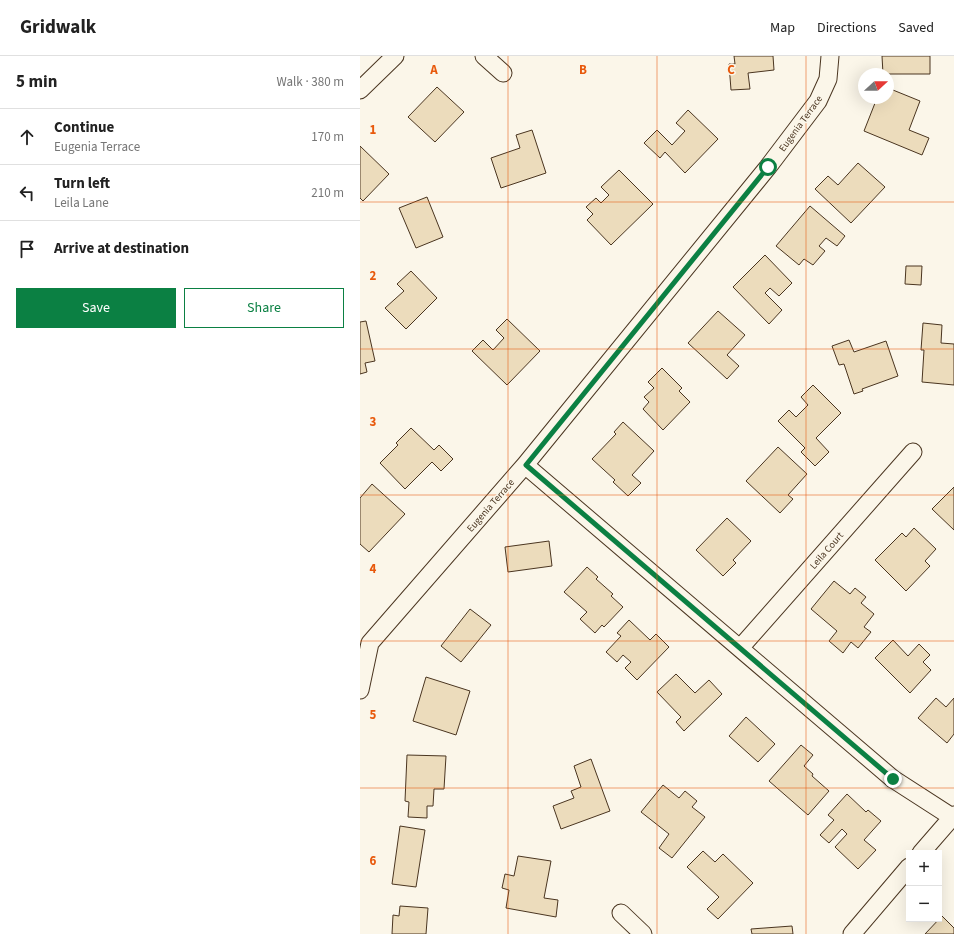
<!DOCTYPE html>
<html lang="en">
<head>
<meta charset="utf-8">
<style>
  :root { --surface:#fff; --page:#f2f2f2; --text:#222; --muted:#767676; --line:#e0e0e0; --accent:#0b8043 }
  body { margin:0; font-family:"Source Sans 3",sans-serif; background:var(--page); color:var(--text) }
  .controls { position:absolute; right:12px; bottom:12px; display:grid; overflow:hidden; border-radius:0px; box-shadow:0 4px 16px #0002 }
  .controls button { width:36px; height:36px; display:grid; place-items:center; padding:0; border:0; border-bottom:1px solid var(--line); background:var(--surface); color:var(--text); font:20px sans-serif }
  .compass { position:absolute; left:498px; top:12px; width:36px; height:36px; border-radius:50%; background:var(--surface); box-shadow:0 4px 16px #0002; rotate:69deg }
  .stop { position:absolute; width:12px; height:12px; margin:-9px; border:3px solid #0b8043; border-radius:50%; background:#fff }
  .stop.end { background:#0b8043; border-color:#fff; box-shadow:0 1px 4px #0008 }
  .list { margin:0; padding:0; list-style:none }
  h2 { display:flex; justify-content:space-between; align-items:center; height:52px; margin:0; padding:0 16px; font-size:17px }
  h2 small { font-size:13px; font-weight:400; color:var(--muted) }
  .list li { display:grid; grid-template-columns:26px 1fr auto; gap:12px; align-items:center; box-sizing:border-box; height:56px; padding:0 16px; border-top:1px solid var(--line) }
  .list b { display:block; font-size:15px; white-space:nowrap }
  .list p { margin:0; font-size:13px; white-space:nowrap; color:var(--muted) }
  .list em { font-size:13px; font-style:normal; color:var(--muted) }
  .actions { display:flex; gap:8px; padding:12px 16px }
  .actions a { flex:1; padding:9px 0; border:1px solid var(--accent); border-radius:0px; text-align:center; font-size:14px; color:var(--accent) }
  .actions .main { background:var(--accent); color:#fff }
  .icon { flex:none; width:22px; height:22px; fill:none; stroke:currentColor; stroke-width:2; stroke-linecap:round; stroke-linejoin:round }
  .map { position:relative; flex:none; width:594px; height:878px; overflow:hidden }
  header { display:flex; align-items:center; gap:24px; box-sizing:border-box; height:56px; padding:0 20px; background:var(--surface); border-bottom:1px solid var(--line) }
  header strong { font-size:19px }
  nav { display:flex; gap:22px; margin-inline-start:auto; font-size:14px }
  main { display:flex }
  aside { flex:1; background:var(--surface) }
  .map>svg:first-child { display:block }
  .building { fill:#ecdcbc; stroke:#4a3520 }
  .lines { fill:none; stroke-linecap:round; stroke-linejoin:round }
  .minor-casing { stroke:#4a3520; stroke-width:19 }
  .minor { stroke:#fbf6e9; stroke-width:17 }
  .route { stroke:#0b8043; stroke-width:5 }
  .grid { fill:none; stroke:#e8590c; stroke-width:1; stroke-opacity:0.55 }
  .labels { text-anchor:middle; stroke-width:3; stroke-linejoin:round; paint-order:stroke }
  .street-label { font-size:10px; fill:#4a3520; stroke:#fbf6e9 }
  .grid-label { font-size:13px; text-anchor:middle; font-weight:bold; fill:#e8590c; stroke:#fbf6e9; stroke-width:3; stroke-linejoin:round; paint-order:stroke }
</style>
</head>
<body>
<header>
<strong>Gridwalk</strong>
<nav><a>Map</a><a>Directions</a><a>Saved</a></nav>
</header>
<main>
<aside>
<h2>5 min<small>Walk · 380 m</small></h2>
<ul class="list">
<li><svg class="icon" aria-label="ahead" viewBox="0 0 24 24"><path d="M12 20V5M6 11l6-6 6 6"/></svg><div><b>Continue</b><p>Eugenia Terrace</p></div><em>170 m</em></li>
<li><svg class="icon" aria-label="left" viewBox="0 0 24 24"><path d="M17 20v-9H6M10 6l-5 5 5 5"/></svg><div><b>Turn left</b><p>Leila Lane</p></div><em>210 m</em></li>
<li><svg class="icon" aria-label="arrive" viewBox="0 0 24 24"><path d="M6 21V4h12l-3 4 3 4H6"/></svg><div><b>Arrive at destination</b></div></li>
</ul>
<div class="actions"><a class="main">Save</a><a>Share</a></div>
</aside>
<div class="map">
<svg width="594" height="878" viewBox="0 0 594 878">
  <rect width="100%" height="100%" fill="#fbf6e9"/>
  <path class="building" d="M 374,0 L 413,0 L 414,14 L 388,17 L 390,33 L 371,34 L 369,8 L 375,8 Z
    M 522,0 L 570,0 L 570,18 L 523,18 Z
    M 77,31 L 104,56 L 75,86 L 48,61 Z
    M 528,32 L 560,45 L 549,74 L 569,82 L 562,99 L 504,75 L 517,42 L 528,42 Z
    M 328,54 L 358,83 L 325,117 L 305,96 L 300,102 L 284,87 L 297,74 L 312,89 L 325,75 L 316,67 Z
    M 172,74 L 186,117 L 141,132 L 131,102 L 160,92 L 156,79 Z
    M 0,90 L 29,118 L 3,145 L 0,142 Z
    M 498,107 L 525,131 L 491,167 L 455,133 L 468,120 L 478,129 Z
    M 259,114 L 293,148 L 251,189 L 227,164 L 233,158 L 226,151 L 236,142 L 241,147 L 249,139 L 241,131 Z
    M 67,141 L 83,181 L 56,192 L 39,152 Z
    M 450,150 L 485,180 L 477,190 L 466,182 L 459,190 L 465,195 L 453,209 L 444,203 L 439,209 L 416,190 Z
    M 405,199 L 432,227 L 419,240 L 410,232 L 405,237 L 422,254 L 409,268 L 373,231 Z
    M 546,210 L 562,210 L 561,229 L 545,228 Z
    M 51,215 L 77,242 L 46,273 L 25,252 L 44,235 L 37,228 Z
    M 358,255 L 385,279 L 367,299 L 379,310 L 367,323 L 328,287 Z
    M 147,263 L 180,295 L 147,329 L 112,295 L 123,284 L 133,294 L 144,282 L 136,274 Z
    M 6,265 L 15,305 L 5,307 L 7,316 L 0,318 L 0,266 Z
    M 563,267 L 582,269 L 581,287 L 594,288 L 594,329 L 562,326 L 564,294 L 561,294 Z
    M 489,284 L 494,296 L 526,285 L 538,320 L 502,333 L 503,335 L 494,338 L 484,308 L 479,309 L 472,290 Z
    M 302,312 L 322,332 L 319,335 L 330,346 L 303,374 L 283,353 L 289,346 L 284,341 L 294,332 L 288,326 Z
    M 453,329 L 481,357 L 456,382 L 469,396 L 455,410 L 441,396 L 445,392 L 418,365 L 429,354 L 436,361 L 448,349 L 441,341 Z
    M 263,366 L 294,395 L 272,419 L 281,427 L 268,440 L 253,426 L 255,424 L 232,403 L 256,378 L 254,376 Z
    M 51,372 L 74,394 L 79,389 L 93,403 L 81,415 L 72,406 L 45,433 L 20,407 L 38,389 L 36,387 Z
    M 418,391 L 447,418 L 428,439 L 433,443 L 420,457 L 386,425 Z
    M 12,428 L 45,458 L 9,496 L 0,488 L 0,442 Z
    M 594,431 L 594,474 L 572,453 Z
    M 367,462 L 391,485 L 373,504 L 376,507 L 363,520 L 336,494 Z
    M 554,472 L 576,493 L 565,505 L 570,510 L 546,535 L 515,504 L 542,477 L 546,481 Z
    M 189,485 L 192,510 L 148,516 L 145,491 Z
    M 227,511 L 238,521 L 236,523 L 253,538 L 251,540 L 263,551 L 244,571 L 242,569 L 235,577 L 220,563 L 227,556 L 204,536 Z
    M 474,525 L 490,538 L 495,532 L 506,541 L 501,547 L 514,558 L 504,571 L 511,576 L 498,592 L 491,586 L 483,597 L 469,585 L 477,575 L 451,553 Z
    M 110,553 L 131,569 L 101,606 L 81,590 Z
    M 269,564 L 290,584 L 296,578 L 309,591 L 277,624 L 265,612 L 271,606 L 263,599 L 257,606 L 246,596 L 261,580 L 257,577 Z
    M 533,584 L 548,600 L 559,588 L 570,599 L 563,606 L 571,614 L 550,637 L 515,602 Z
    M 316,618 L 335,637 L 349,624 L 362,638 L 324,675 L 316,666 L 321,661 L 297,636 Z
    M 66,621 L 110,635 L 96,679 L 53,665 Z
    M 576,642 L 586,651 L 594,642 L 594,678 L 587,687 L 558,662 Z
    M 386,661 L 415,688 L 398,706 L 369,680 Z
    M 441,689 L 453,699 L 444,710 L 453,718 L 452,720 L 469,735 L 448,759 L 409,725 Z
    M 47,699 L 86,700 L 84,733 L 74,733 L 73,750 L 67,750 L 67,762 L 48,761 L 49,746 L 45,745 Z
    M 231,703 L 250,755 L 201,773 L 193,750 L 214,742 L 211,735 L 221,731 L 214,710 Z
    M 303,729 L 319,742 L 325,735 L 337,745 L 332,751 L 345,761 L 312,802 L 299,792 L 309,778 L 281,756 Z
    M 487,738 L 506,756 L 508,754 L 521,765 L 504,784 L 516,794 L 498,813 L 475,791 L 487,778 L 482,773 L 469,787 L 460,779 L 474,764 L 468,759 Z
    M 40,770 L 65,774 L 56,831 L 32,828 Z
    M 343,795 L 355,806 L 363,798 L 393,827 L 358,863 L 347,853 L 359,841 L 327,811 Z
    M 158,800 L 191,805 L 184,842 L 198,844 L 196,861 L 146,852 L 149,834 L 142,832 L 145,818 L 154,820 Z
    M 40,850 L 68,852 L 66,878 L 32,878 L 33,859 L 39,860 Z
    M 582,860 L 594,872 L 594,878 L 565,878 Z
    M 432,870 L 433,878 L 392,878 L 391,873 Z"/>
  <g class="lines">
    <defs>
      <path id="minor" d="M 124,0 L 143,17
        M 0,34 L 35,0
        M 165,409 L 533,723 L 592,761
        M 380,592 L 553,396
        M 0,634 L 10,587 L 165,409 L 408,111 L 458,45 L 468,23 L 470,0
        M 561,797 L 594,759
        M 261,857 L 283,878
        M 492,878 L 549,811"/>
    </defs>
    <use href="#minor" class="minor-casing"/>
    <use href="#minor" class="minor"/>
  </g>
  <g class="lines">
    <path class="route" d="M 408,111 L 166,409 L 533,723"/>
  </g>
  <path class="grid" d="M 148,0 L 148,878M 297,0 L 297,878M 446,0 L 446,878M 0,146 L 594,146M 0,293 L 594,293M 0,439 L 594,439M 0,585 L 594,585M 0,732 L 594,732"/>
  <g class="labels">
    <g class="street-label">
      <text transform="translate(440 67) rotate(-54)" y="4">Eugenia Terrace</text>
      <text transform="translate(130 449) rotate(-49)" y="4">Eugenia Terrace</text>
      <text transform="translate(466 494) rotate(-49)" y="4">Leila Court</text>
    </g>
  </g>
  <g class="grid-label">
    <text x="74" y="18">A</text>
    <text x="223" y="18">B</text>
    <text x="371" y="18">C</text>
    <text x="13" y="78">1</text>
    <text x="13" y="224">2</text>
    <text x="13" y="370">3</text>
    <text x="13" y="517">4</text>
    <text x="13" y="663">5</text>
    <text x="13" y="809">6</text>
  </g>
</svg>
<div class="controls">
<button>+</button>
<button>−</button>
</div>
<svg class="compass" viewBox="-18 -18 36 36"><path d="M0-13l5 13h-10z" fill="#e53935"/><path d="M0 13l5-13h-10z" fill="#767676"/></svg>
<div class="stop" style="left:408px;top:111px"></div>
<div class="stop end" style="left:533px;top:723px"></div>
</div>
</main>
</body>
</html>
